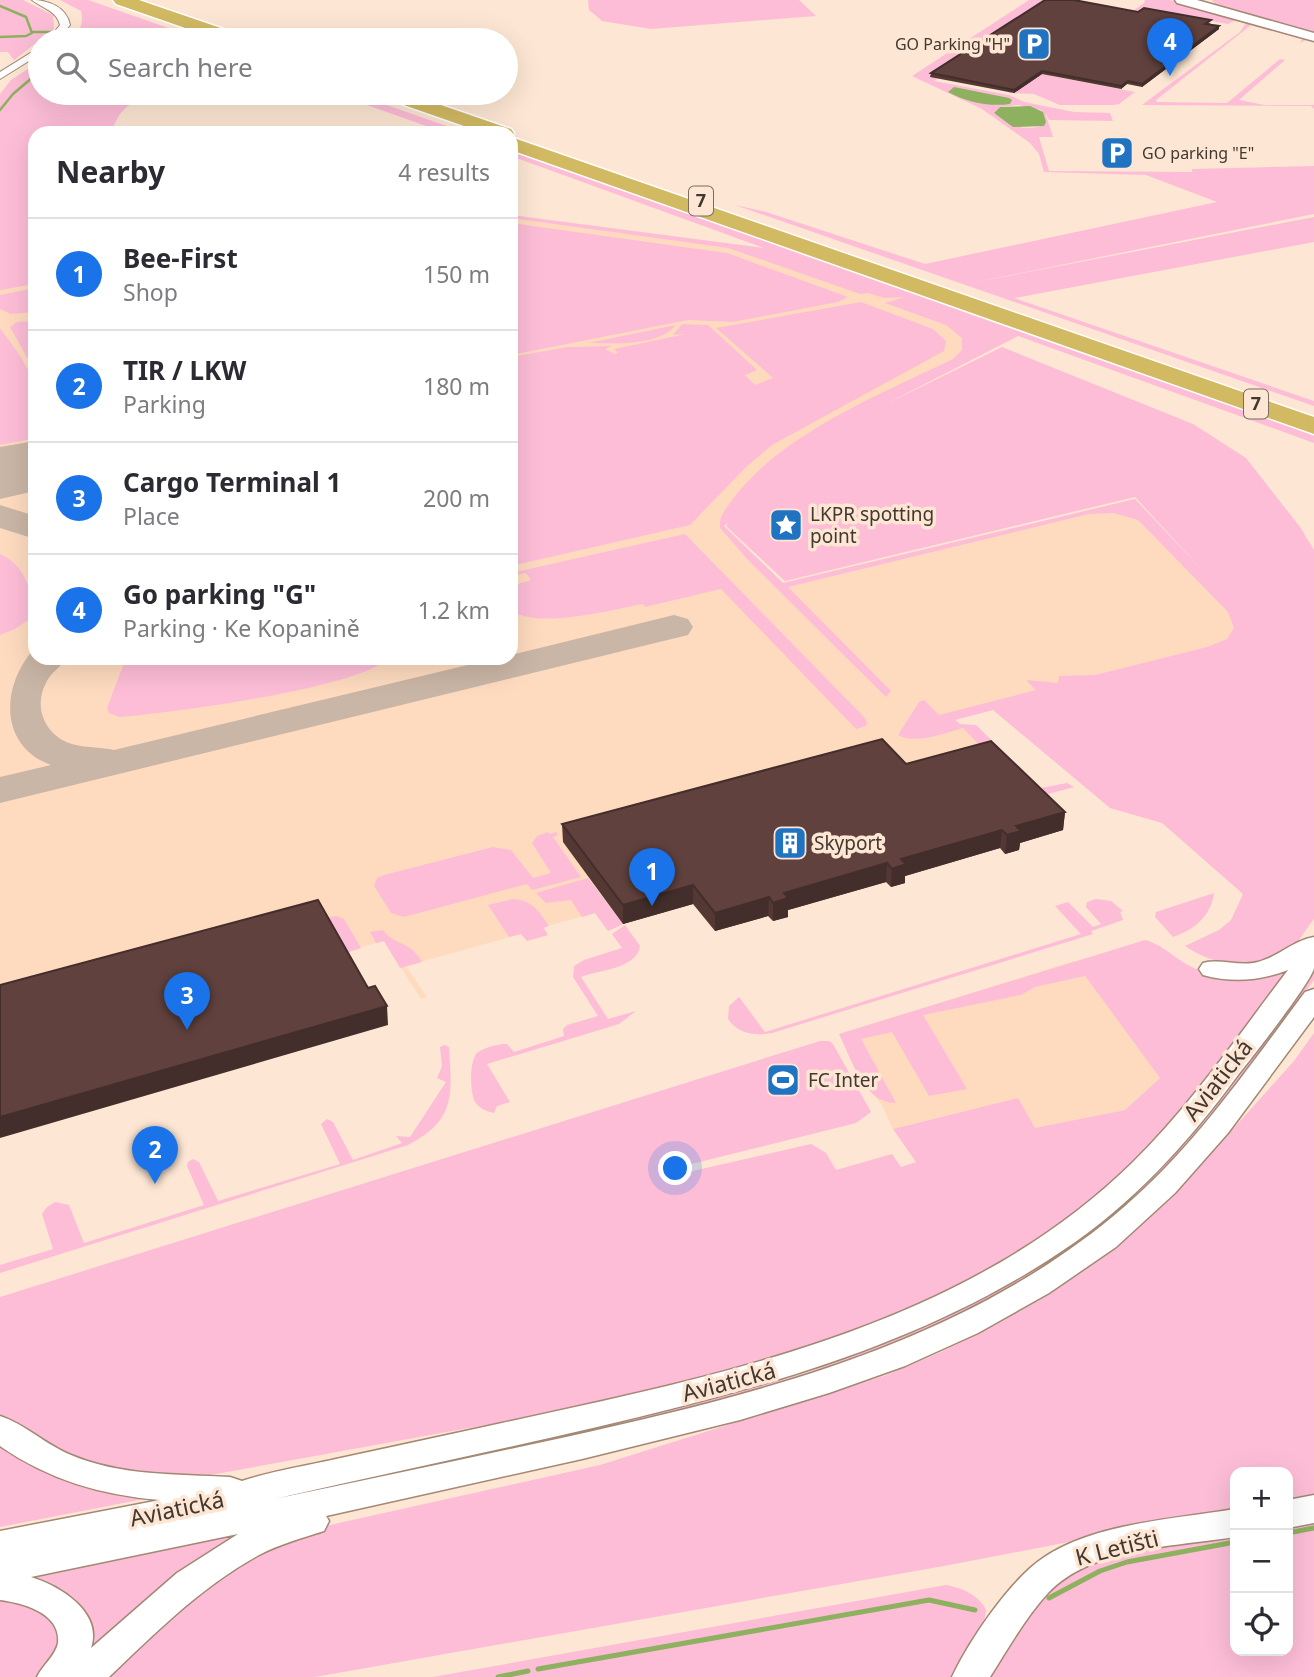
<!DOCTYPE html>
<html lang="en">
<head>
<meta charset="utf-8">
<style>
  :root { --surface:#fff; --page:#f7f7f7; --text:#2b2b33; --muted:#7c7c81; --line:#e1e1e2; --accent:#1a73e8 }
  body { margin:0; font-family:"Noto Sans",sans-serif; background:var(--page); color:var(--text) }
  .controls { position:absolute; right:21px; bottom:21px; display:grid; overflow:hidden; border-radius:14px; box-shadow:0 7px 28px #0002 }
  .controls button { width:63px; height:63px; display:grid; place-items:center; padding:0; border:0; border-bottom:2px solid var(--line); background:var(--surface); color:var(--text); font:35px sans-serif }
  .you { position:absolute; left:676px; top:1169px; width:24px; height:24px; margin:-18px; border:5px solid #fff; border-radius:50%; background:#1a73e8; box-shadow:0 0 0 10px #1a73e833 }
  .badge { display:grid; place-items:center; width:46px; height:46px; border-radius:50%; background:var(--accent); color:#fff; font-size:23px; font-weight:700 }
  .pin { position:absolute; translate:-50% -58px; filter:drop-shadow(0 2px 4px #0008) }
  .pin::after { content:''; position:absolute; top:37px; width:24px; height:21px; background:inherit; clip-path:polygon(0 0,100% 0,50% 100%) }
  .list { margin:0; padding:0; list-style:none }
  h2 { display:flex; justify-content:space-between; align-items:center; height:91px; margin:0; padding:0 28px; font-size:30px }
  h2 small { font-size:23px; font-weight:400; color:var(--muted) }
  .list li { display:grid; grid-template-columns:46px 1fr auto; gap:21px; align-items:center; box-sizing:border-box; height:112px; padding:0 28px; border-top:2px solid var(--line) }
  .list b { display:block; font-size:26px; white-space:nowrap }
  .list p { margin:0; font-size:23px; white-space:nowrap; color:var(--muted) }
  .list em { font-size:23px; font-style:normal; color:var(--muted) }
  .icon { flex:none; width:38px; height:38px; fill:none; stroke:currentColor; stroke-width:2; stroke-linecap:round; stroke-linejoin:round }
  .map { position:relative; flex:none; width:1314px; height:1677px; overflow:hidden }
  .search { position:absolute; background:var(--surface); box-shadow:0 7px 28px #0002; left:28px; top:28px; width:490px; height:77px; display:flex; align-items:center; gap:18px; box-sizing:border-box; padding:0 24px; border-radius:38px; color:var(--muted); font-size:26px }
  .panel { position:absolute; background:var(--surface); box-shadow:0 7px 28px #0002; left:28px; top:126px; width:490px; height:539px; border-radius:21px }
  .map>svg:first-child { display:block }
  .built { fill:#fedbbf }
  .green { fill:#fdbdd7; fill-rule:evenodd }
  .water { fill:#8db15e }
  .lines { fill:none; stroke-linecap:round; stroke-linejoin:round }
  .stream-far1 { stroke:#8db15e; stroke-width:2.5 }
  .stream { stroke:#8db15e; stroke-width:5 }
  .taxiway { fill:#cab6a6; fill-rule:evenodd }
  .runway { fill:#cab6a6; fill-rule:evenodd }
  .street-casing { stroke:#a38873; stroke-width:2 }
  .secondary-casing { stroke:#a38873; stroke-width:3 }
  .highway-casing { stroke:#fff; stroke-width:3 }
  .street { fill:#fff; fill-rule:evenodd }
  .secondary { fill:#fff; fill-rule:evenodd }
  .highway { fill:#d2ba63; fill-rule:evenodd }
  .wall { fill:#533834 }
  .shaded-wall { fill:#432e2b }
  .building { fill:#60413d; stroke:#432e2b; stroke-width:2 }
  .labels { text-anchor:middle; stroke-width:7; stroke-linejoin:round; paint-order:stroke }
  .far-poi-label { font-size:16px; fill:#43382f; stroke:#fde6d3; text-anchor:end }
  .shield { fill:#fde6d3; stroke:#7b6c60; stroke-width:2 }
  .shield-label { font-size:18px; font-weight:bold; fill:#43382f }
  .poi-label { font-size:19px; fill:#43382f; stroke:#fde6d3; text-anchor:start }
  .near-street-label { font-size:23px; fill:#43382f; stroke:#fde6d3 }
</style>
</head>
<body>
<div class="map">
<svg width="1314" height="1677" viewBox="0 0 1314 1677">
  <rect width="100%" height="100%" fill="#fde6d3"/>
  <path class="built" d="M 511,215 L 768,249 L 1018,336 L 780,458 L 723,525 L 783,583 L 1135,499 L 1268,642 L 1062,690 L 955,719 L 991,758 L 563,842 L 623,924 L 608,931 L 595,913 L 544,927 L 548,935 L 527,941 L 521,934 L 406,966 L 427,997 L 421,999 L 384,941 L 339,953 L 0,1006 L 0,286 L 35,280 L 35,658 L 511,658 Z
    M 1074,961 L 1160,1078 L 1125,1110 L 1034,1129 L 1018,1098 L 893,1129 L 882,1105 L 865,1084 L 839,1034 Z"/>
  <path class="green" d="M 0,0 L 23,0 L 53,15 L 54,29 L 14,60 L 8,52 L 0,52 Z
    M 60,0 L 88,0 L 203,40 L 69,40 C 80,31 84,25 81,11 Z
    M 588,0 L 799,0 L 816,16 L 651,29 L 602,21 L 589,10 Z
    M 1029,0 L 1050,0 L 934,81 L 1009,95 L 1024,102 L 1074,112 L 1110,113 L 1113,121 L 1049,120 L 1045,112 L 1053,137 L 1039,137 L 1049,171 L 1192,172 L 1192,169 L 1314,166 L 1314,214 L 966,284 L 1314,217 L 1314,242 L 1014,298 L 1314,401 L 1314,406 L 735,205 L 766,212 L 925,264 L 1217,202 L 1146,175 L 1044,172 L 1039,154 L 1030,143 L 982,109 L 912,76 ZM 1019,105 L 1041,110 L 1045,124 C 1026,133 1010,125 994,113 L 1000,107 Z
    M 1145,0 L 1170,0 L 1238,19 L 1228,24 L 1189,17 L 1130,13 L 1144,3 Z
    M 1212,0 L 1314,0 L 1314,32 L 1215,4 Z
    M 1246,23 L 1314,39 L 1314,42 L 1306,40 L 1300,43 L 1302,39 L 1251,25 L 1156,100 L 1157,102 L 1227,103 L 1280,59 L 1285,60 L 1239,100 L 1264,105 L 1314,105 L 1314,109 L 1311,106 L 1142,105 L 1240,32 Z
    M 40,61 L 40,93 L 301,93 C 258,100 214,94 170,98 C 157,99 140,99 128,106 C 119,112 115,124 110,133 L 35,133 L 35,284 L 0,290 L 0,94 L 11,80 Z
    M 1049,69 L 1051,76 L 1135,92 L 1119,104 L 1113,105 L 1060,105 L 1034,94 L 1008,93 Z
    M 333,93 L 352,93 L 467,133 L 446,133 Z
    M 511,149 L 1314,432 L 1314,443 L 1018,336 L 882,406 L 1002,347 L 1193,424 L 1246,458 L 1300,527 L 1314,550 L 1314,919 C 1305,930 1295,949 1283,957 C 1256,975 1209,963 1185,946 L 1219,930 L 1231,920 L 1243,894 L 1162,823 L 1110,808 L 993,710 L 955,720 L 960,724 L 976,725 L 1041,788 L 1067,783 L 1074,787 L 1040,796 L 991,758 L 963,728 C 945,733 915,745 898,735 L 919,702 L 924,700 L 939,715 L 1036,690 L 1026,680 L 1058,683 L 1059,676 L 1095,675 L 1207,647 L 1227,639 L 1234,628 L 1228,612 L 1138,520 L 1114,513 L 1089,514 L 788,587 L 891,691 L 886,697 L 748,560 L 720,528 C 719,516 725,510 732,500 C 782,433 879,395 953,359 L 962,350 L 962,338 L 946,325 L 885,303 L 905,297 L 884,298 L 868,293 L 860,294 L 728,248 L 511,218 L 511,215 L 764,248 L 511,156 ZM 1135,497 L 1204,572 L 1135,499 L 783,583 L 724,526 L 728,523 L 726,526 L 785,581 Z
    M 511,223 L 727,253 L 848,297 L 838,302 L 733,322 L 688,320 L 511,355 Z
    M 35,288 L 35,312 L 11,314 L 0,309 L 0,295 Z
    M 861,302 L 933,329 L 946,341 L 944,351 L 772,445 L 746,467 L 690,525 L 511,566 L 511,357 L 568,347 L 612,346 L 605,349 L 615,354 L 618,353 L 614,349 L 686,334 L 673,335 L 682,324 L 708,325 L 757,370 L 745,375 L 755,385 L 773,378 L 716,328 Z
    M 31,321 L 35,325 L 35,372 L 10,327 L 17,322 Z
    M 676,325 C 657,347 616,343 588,343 Z
    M 0,328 L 21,357 L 35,383 L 35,437 L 33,434 L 29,435 L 31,439 L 0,445 Z
    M 685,534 L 864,717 L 867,722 L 866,726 L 856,729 L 721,589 L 645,607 L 643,604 C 609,610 542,629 511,611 L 511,586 L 531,580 L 526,573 L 511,576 L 511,573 Z
    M 0,554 C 25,565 34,592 31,618 L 15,629 L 0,635 Z
    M 126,658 L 389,658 C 357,689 169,713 119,717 L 109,713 L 107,708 Z
    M 548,832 L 550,834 L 556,832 L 558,835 L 553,837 L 581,877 L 532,890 L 527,884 L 404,917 L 391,913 L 374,886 L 377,878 L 384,875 L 493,847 L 511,850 L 533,878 L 551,873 L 532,843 L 537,836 Z
    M 588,878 L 623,924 L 608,931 L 595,913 L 582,917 L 571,900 L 546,903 L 536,893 Z
    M 1214,893 C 1211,916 1194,930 1173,937 L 1155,917 L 1156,912 Z
    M 513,899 C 532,900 539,911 549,926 L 543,928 L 548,935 L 527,941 L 521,934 L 509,937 L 488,905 Z
    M 1096,899 L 1111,901 L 1123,911 L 1120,912 L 1123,920 L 1091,931 L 1093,934 L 772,1033 C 755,1036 738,1034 728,1019 L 729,1006 L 739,997 L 765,1032 L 1081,934 L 1055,906 L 1068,902 L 1093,927 L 1101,924 L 1086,907 L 1087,902 Z
    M 336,916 L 344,919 L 361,948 L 343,954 L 323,918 Z
    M 625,925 L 640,946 C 637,969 598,970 581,977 L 608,1019 L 636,1011 L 619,1024 L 487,1064 L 510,1102 L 497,1106 L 494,1113 C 486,1111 480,1109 475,1102 C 470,1093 469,1061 477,1053 C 483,1048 495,1045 503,1044 L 507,1044 L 514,1052 L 564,1036 L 563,1029 L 567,1025 L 598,1016 L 573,977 L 574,966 L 584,960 L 622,948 L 612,934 Z
    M 383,930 C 394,946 410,940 422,962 L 400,968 L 384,941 L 376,943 L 370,932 Z
    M 1145,940 C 1168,946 1183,969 1208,972 C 1233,976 1265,963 1288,971 L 1183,1107 L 1143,1153 L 1100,1192 L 1065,1220 L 985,1272 L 897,1317 L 737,1370 L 579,1408 L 216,1474 L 145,1475 L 71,1459 L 0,1417 L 0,1297 L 820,1041 L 829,1041 L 833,1044 L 871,1112 L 856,1123 L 659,1172 L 662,1178 L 811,1144 L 826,1153 L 836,1170 L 892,1154 L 901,1167 L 916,1162 L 893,1129 L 1018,1098 L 1035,1128 L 1125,1110 L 1160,1078 L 1085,976 L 1035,987 L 1021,995 L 923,1015 L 967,1089 L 929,1096 L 892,1032 L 861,1039 L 896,1103 C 864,1104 851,1058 839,1034 Z
    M 1314,969 L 1314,980 L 1224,1103 L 1168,1167 L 1122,1212 L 1016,1289 L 900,1346 L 752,1396 L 328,1493 L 0,1550 L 404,1470 L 669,1410 L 809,1372 L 955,1313 L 1014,1280 L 1245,1060 Z
    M 1314,1033 L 1314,1496 L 1288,1501 L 1288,1472 L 1235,1472 L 1235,1510 L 944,1566 L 315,1677 L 99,1677 L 236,1561 L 321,1527 L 600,1465 L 884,1376 L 941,1352 L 997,1324 L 1077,1275 L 1140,1225 L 1196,1170 L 1294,1061 Z
    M 445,1045 L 449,1047 C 452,1095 456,1120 408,1145 L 0,1273 L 0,1265 L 53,1249 L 42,1214 L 47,1207 L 55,1202 L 69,1205 L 84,1243 L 204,1205 L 187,1166 L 188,1162 L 193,1159 L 199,1162 L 218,1201 L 340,1164 L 321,1124 L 327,1119 L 333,1122 L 353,1160 L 402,1143 L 396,1136 L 410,1137 L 446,1082 L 437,1078 L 442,1066 L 440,1047 Z
    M 0,1443 L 154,1497 L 0,1527 Z
    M 1314,1519 L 1314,1677 L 986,1677 C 1002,1653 1016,1628 1034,1605 C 1080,1546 1167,1544 1235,1532 L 1235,1651 L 1288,1651 L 1288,1524 Z
    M 249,1529 L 85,1662 L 63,1594 L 45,1580 L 32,1576 Z
    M 946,1585 C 962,1588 979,1595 986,1610 L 983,1628 L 951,1677 L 433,1677 Z
    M 0,1594 L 51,1613 L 63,1644 L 43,1677 L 0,1677 Z"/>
  <path class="water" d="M 954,87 L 1009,98 L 1012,100 L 1010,104 C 989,107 966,102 948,92 Z
    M 1030,106 L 1043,112 L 1046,122 L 1044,126 L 1013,127 L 994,113 L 1000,107 Z"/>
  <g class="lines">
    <path class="stream-far1" d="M 0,6 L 26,17 L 32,33 L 26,36 L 0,37
      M 33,32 L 53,32
      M 62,32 L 69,35 L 70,40
      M 0,110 L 13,94 L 40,71"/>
    <path class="stream" d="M 1288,1533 L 1314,1528
      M 1049,1598 L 1100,1571 L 1127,1562 L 1235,1542
      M 538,1669 L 929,1600 L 975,1610
      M 498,1677 L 528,1671"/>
    <path class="taxiway" d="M 0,505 L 35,516 L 35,539 L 0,528 Z
      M 674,615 L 688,619 L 693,627 L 688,635 L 0,803 L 0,777 L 51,765 C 0,747 0,688 33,650 L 35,658 L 67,658 C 61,667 50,673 46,683 C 32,709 47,739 76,745 C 89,748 101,747 114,750 L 497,658 L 511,658 L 511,655 Z"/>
    <path class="runway" d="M 35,441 L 35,491 L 0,499 L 0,447 Z"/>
    <defs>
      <path id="street" d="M 32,0 C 48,0 67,7 70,25 L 58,40 L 48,40 L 60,25 C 57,11 42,8 32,0 Z
        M 40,47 L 40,54 L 0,79 L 0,72 Z"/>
      <path id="secondary" d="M 1175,0 L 1197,0 L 1314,33 L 1314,41 L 1177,3 Z
        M 1314,937 C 1314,947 1314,959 1314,968 C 1312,981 1251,1059 1238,1075 C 1189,1142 1132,1205 1062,1251 C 922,1345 759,1389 597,1427 C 490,1452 381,1475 274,1499 C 371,1479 469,1458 566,1437 C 763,1393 968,1342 1124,1207 C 1195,1146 1249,1067 1305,992 L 1314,989 L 1314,1017 L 1228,1133 L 1175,1193 L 1116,1247 L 1049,1293 L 978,1333 L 905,1366 L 829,1393 L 740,1420 L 582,1459 L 326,1516 L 329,1521 L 324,1531 C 302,1538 280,1544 259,1555 C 202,1586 155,1633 109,1677 L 37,1677 C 42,1666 56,1655 58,1643 C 61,1613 23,1603 0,1600 L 0,1531 L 160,1500 C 101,1495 49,1480 0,1446 L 0,1416 C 25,1424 46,1445 71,1455 C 120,1476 177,1474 230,1477 L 242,1481 C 272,1471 305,1466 336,1459 C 392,1447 447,1435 502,1423 C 723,1375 964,1327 1132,1163 C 1191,1105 1238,1036 1288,970 C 1259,981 1232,983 1203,975 L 1199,969 L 1203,963 C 1221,958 1239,967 1258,962 C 1278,957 1294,940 1314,937 ZM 238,1534 L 177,1573 L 91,1648 C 103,1612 60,1586 31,1577 Z
        M 1314,1495 L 1314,1523 L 1288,1528 L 1288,1500 Z
        M 1235,1509 L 1235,1537 C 1175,1547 1093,1546 1048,1593 C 1025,1618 1008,1649 990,1677 L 952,1677 C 969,1641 1010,1580 1043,1558 C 1094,1523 1175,1519 1235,1509 Z"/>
      <path id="highway" d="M 113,0 L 139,0 L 244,36 L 246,40 L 220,40 L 116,4 Z
        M 378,93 L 406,93 L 511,129 L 514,133 L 511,137 L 1314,417 L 1314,434 L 511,150 L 511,133 L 484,133 L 381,97 Z"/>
    </defs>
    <use href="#street" class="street-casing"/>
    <use href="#secondary" class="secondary-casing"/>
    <use href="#highway" class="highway-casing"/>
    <use href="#street" class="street"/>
    <use href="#secondary" class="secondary"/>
    <use href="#highway" class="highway"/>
  </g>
  <path class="wall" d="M 1138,12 L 1211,23 L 1209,24 L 1219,29 L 1142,87 L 1127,84 L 1121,89 L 1042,74 L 1014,93 L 930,77 L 931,73 Z
    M 906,764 L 1065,812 L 1063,830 L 1020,843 L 1019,850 L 1005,854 L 1000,848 L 905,876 L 905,883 L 891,887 L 886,882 L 788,910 L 788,917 L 773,921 L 768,916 L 715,931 L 693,904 L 623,924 L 563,842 L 562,824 Z"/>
  <path class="shaded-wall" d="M 1219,26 L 1219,29 L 1142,87 L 1142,84 Z
    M 1042,71 L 1042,74 L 1014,93 L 1014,90 Z
    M 1128,81 L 1127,84 L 1121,89 L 1121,86 Z
    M 1065,812 L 1063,830 L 1020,843 L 1019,850 L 1005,854 L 1007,835 L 1016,826 Z
    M 1002,830 L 1000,848 L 905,876 L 905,883 L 891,887 L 892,869 L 901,859 Z
    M 887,863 L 886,882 L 788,910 L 788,917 L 773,921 L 773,903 L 784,893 Z
    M 693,885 L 693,904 L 623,924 L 623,905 Z
    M 769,897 L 768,916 L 715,931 L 715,913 Z
    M 387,1006 L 388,1025 L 0,1138 L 0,1117 Z"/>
  <path class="building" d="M 1045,0 L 1074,0 L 1138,12 L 1144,8 L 1211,20 L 1205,24 L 1219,26 L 1142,84 L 1128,81 L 1121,86 L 1042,71 L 1014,90 L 931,73 Z
    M 882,739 L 906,764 L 991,741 L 1065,812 L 1016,826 L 1021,831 L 1007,835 L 1002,830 L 901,859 L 906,864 L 892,869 L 887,863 L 784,893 L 788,898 L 773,903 L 769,897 L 715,913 L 693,885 L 623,905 L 562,824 Z
    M 318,900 L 368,988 L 375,986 L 387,1006 L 0,1117 L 0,985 Z"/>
  <defs>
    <symbol id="parking-square" viewBox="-11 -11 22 22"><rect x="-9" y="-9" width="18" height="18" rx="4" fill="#1f73c1" stroke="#fde6d3"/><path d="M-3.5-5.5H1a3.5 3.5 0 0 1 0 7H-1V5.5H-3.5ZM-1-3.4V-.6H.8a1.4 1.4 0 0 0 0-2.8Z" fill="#fff"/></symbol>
    <symbol id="sight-square" viewBox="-11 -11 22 22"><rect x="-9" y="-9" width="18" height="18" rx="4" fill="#1f73c1" stroke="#fde6d3"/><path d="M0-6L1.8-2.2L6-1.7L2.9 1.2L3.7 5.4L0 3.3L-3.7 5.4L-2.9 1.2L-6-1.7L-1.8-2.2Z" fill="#fff"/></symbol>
    <symbol id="building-square" viewBox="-11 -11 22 22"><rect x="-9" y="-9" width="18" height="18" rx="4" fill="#1f73c1" stroke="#fde6d3"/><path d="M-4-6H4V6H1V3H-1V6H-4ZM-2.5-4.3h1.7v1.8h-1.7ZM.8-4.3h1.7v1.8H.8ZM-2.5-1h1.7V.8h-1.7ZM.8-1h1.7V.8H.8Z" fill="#fff"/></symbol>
    <symbol id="stadium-square" viewBox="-11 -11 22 22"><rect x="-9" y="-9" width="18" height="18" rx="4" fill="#1f73c1" stroke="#fde6d3"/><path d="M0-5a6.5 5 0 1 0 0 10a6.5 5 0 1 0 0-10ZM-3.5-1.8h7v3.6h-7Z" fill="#fff"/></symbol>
  </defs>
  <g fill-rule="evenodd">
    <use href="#parking-square" x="1015" y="25" width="38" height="38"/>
    <use href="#parking-square" x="1098" y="134" width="38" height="38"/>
    <use href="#sight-square" x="767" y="506" width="38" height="38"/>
    <use href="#building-square" x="771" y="824" width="38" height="38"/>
    <use href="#stadium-square" x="764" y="1061" width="38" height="38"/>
  </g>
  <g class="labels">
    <g class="far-poi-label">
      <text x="1010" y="50">GO Parking "H"</text>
      <text x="1142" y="159" text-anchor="start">GO parking "E"</text>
    </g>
    <g class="shield">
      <rect x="689" y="186.5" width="24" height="29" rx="5"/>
      <rect x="1244" y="389.5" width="24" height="29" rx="5"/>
    </g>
    <g class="shield-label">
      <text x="701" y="207">7</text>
      <text x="1256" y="410">7</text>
    </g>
    <g class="poi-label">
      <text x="810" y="521">LKPR spotting<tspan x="810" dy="22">point</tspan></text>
      <text x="814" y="850">Skyport</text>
      <text x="808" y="1087">FC Inter</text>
    </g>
    <g class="near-street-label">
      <text transform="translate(1218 1080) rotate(-52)" y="8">Aviatická</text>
      <text transform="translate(729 1382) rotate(-15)" y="8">Aviatická</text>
      <text transform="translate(177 1509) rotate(-12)" y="8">Aviatická</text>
      <text transform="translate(1117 1548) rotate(-14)" y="8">K Letišti</text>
    </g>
  </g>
</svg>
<div class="controls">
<button>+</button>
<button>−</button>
<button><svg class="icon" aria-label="locate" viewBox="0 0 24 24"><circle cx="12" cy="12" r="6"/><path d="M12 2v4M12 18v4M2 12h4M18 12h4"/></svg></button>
</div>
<div class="you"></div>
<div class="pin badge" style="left:652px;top:906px">1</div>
<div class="pin badge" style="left:155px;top:1184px">2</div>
<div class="pin badge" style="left:187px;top:1030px">3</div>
<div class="pin badge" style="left:1170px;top:76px">4</div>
<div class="search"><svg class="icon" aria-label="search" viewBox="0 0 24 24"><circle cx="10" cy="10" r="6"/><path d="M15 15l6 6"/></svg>Search here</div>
<section class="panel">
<h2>Nearby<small>4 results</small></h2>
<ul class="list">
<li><span class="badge">1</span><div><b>Bee-First</b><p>Shop</p></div><em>150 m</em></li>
<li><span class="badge">2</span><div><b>TIR / LKW</b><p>Parking</p></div><em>180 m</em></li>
<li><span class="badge">3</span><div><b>Cargo Terminal 1</b><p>Place</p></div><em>200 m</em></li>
<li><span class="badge">4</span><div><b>Go parking &quot;G&quot;</b><p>Parking · Ke Kopanině</p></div><em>1.2 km</em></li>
</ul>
</section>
</div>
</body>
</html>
